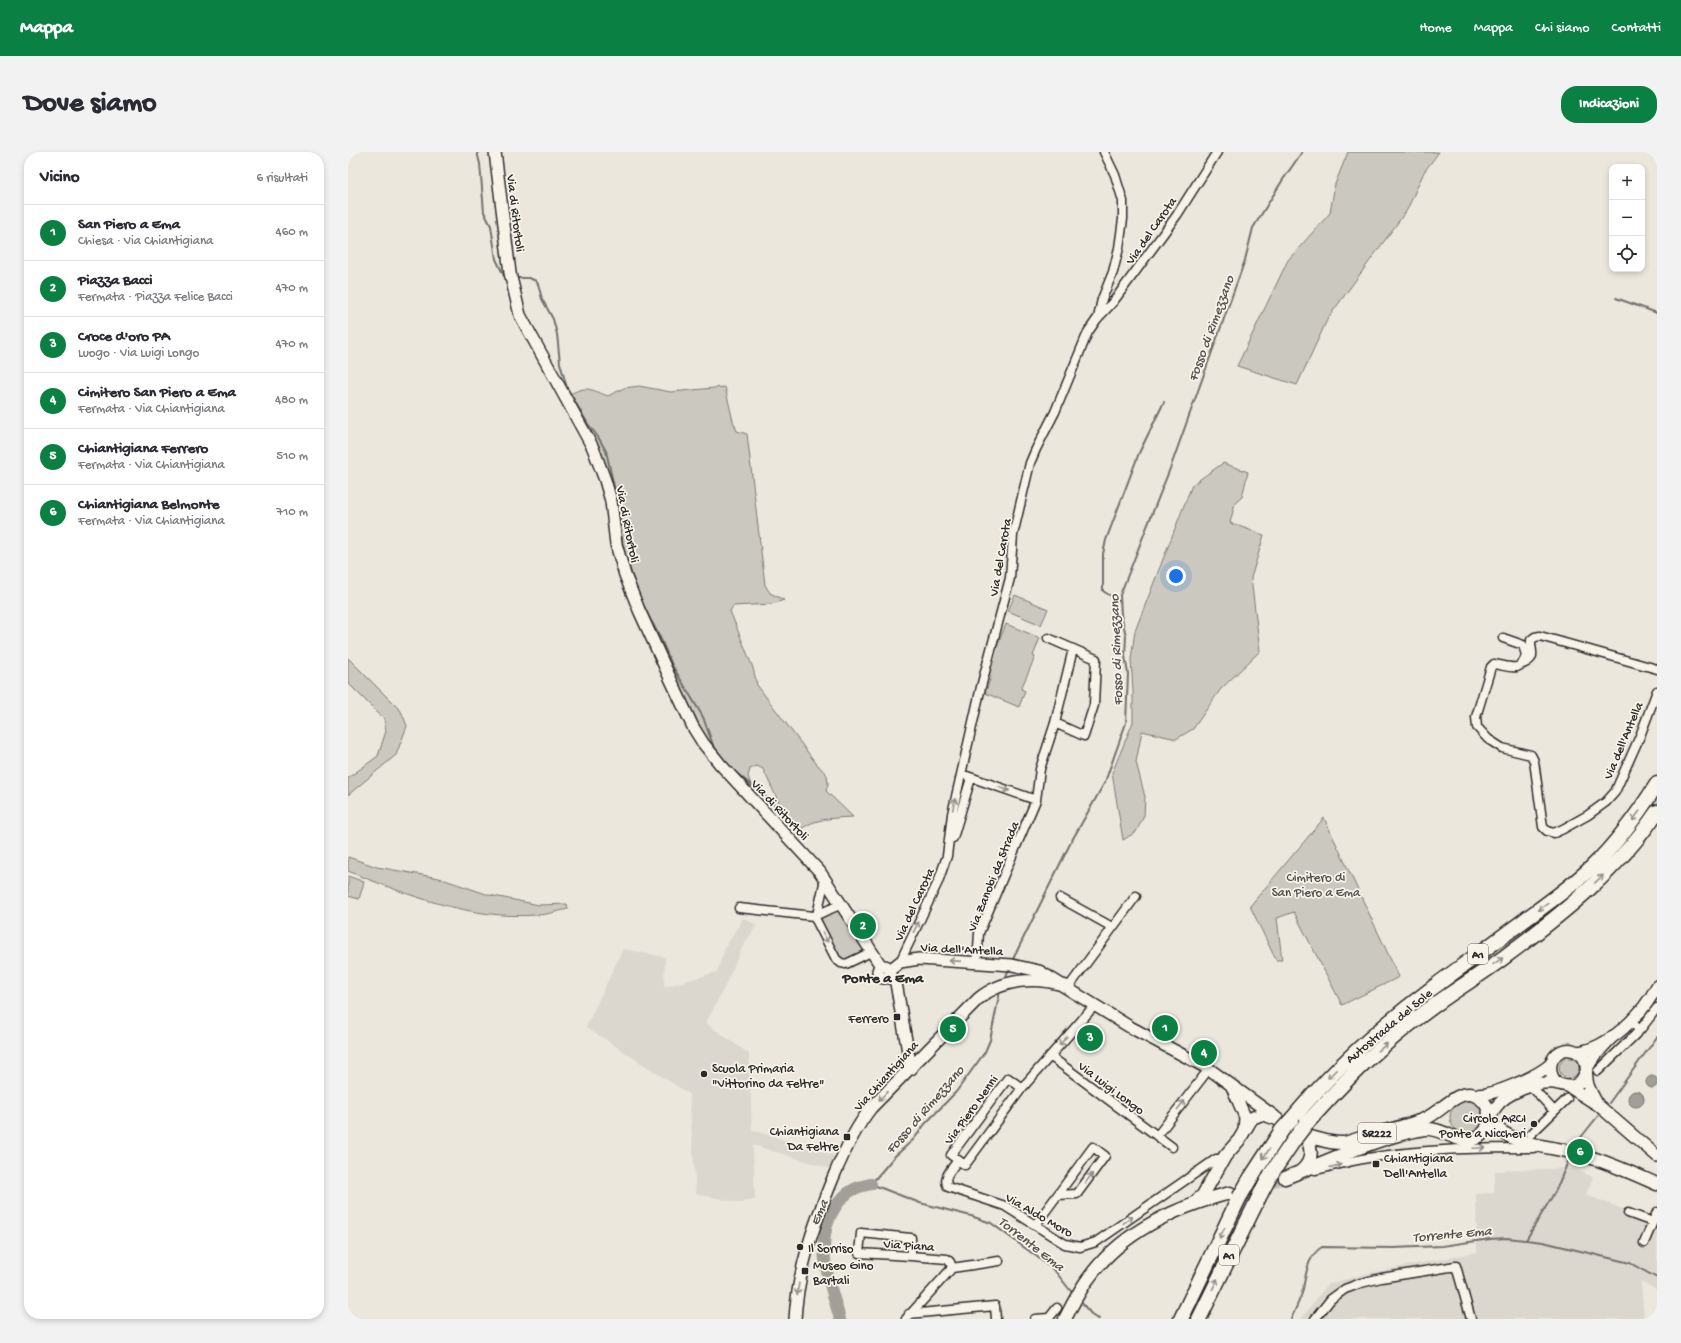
<!DOCTYPE html>
<html lang="it">
<head>
<meta charset="utf-8">
<style>
  :root { --surface:#fff; --page:#f2f2f3; --text:#2b2b33; --muted:#7c7c81; --line:#e1e1e2; --accent:#0b8043 }
  body { margin:0; font-family:"Gochi Hand",sans-serif; background:var(--page); color:var(--text) }
  .controls { position:absolute; right:12px; top:12px; display:grid; overflow:hidden; border-radius:8px; box-shadow:0 2px 6px #0003 }
  .controls button { width:36px; height:36px; display:grid; place-items:center; padding:0; border:0; border-bottom:1px solid var(--line); background:var(--surface); color:var(--text); font:20px sans-serif }
  .you { position:absolute; left:828px; top:424px; width:14px; height:14px; margin:-10px; border:3px solid #fff; border-radius:50%; background:#1a73e8; box-shadow:0 0 0 6px #1a73e833 }
  .badge { display:grid; place-items:center; width:26px; height:26px; border-radius:50%; background:var(--accent); color:#fff; font-size:13px; font-weight:700 }
  .pin { position:absolute; translate:-50% -50%; border:2px solid #fff; box-shadow:0 1px 4px #0006 }
  .list { margin:0; padding:0; list-style:none }
  h2 { display:flex; justify-content:space-between; align-items:center; height:52px; margin:0; padding:0 16px; font-size:17px }
  h2 small { font-size:13px; font-weight:400; color:var(--muted) }
  .list li { display:grid; grid-template-columns:26px 1fr auto; gap:12px; align-items:center; box-sizing:border-box; height:56px; padding:0 16px; border-top:1px solid var(--line) }
  .list b { display:block; font-size:15px; white-space:nowrap }
  .list p { margin:0; font-size:13px; white-space:nowrap; color:var(--muted) }
  .list em { font-size:13px; font-style:normal; color:var(--muted) }
  .icon { flex:none; width:22px; height:22px; fill:none; stroke:currentColor; stroke-width:2; stroke-linecap:round; stroke-linejoin:round }
  .map { position:relative; flex:none; width:1309px; height:1167px; overflow:hidden; border-radius:16px }
  header { display:flex; align-items:center; gap:24px; box-sizing:border-box; height:56px; padding:0 20px; background:var(--accent); color:#fff }
  header strong { font-size:19px }
  nav { display:flex; gap:22px; margin-inline-start:auto; font-size:14px }
  .intro { display:flex; align-items:center; justify-content:space-between; box-sizing:border-box; height:96px; padding:0 24px }
  h1 { margin:0; font-size:28px }
  .button { padding:10px 18px; border-radius:16px; background:var(--accent); color:#fff; font-size:14px; font-weight:700 }
  main { display:flex; gap:24px; padding:0 24px }
  aside { flex:1; background:var(--surface); border-radius:16px; box-shadow:0 2px 6px #0003 }
  .map>svg:first-child { display:block }
  .built { fill:#dbd7ce }
  .green { fill:#cbc8bf; stroke:#7b7a75 }
  .water { fill:#a29f98; stroke:#72716c }
  .lines { fill:none; stroke-linecap:round; stroke-linejoin:round }
  .stream { stroke:#72716c; stroke-width:2 }
  .river { stroke:#a29f98; stroke-width:12 }
  .primary-tunnel { stroke:#c5c1b9; stroke-width:12; stroke-dasharray:12 6; stroke-linecap:butt }
  .street-casing { stroke:#2b2b2b; stroke-width:11 }
  .secondary-casing { stroke:#2b2b2b; stroke-width:14 }
  .primary-casing { stroke:#2b2b2b; stroke-width:15 }
  .highway-casing { stroke:#2b2b2b; stroke-width:17 }
  .street { stroke:#f7f3e8; stroke-width:8 }
  .secondary { stroke:#f7f3e8; stroke-width:11 }
  .primary { stroke:#f7f3e8; stroke-width:12 }
  .highway { stroke:#f7f3e8; stroke-width:14 }
  .highway-bridge-casing { stroke:#2b2b2b; stroke-width:17; stroke-linecap:butt }
  .highway-bridge { stroke:#f7f3e8; stroke-width:14 }
  .oneway { stroke:#918f8a }
  .poi-dot { fill:#2b2b2b; stroke:#f7f3e8; stroke-width:1.5 }
  .labels { text-anchor:middle; stroke-width:3.5; stroke-linejoin:round; paint-order:stroke }
  .shield { fill:#f7f3e8; stroke:#686764; stroke-width:1 }
  .shield-label { font-size:12px; font-weight:bold; fill:#2b2b2b }
  .street-label { font-size:13px; fill:#2b2b2b; stroke:#f7f3e8 }
  .park-label { font-size:13px; fill:#535250; stroke:#f7f3e8 }
  .poi-label { font-size:13px; fill:#2b2b2b; stroke:#f7f3e8; text-anchor:start }
  .water-label { font-size:14px; font-style:italic; fill:#555451; stroke:#f7f3e8 }
  .quarter-label { font-size:15px; font-weight:bold; fill:#2b2b2b; stroke:#f7f3e8 }
</style>
</head>
<body>
<header>
<strong>Mappa</strong>
<nav><a>Home</a><a>Mappa</a><a>Chi siamo</a><a>Contatti</a></nav>
</header>
<div class="intro"><h1>Dove siamo</h1><a class="button">Indicazioni</a></div>
<main>
<aside>
<h2>Vicino<small>6 risultati</small></h2>
<ul class="list">
<li><span class="badge">1</span><div><b>San Piero a Ema</b><p>Chiesa · Via Chiantigiana</p></div><em>460 m</em></li>
<li><span class="badge">2</span><div><b>Piazza Bacci</b><p>Fermata · Piazza Felice Bacci</p></div><em>470 m</em></li>
<li><span class="badge">3</span><div><b>Croce d'oro PA</b><p>Luogo · Via Luigi Longo</p></div><em>470 m</em></li>
<li><span class="badge">4</span><div><b>Cimitero San Piero a Ema</b><p>Fermata · Via Chiantigiana</p></div><em>480 m</em></li>
<li><span class="badge">5</span><div><b>Chiantigiana Ferrero</b><p>Fermata · Via Chiantigiana</p></div><em>510 m</em></li>
<li><span class="badge">6</span><div><b>Chiantigiana Belmonte</b><p>Fermata · Via Chiantigiana</p></div><em>710 m</em></li>
</ul>
</aside>
<div class="map">
<svg width="1309" height="1167" viewBox="0 0 1309 1167">
  <rect width="100%" height="100%" fill="#ebe7dd"/>
  <filter id="ink" filterUnits="userSpaceOnUse"><feTurbulence type="fractalNoise" baseFrequency=".025" numOctaves="2"/><feDisplacementMap in="SourceGraphic" scale="8" xChannelSelector="R" yChannelSelector="G"/><feConvolveMatrix kernelMatrix="1 2 1 2 8 2 1 2 1" color-interpolation-filters="sRGB"/></filter>
  <g filter="url(#ink)">
    <path class="built" d="M 395,766 L 409,773 L 395,794 L 375,838 L 358,871 L 401,902 L 404,978 L 488,1004 L 483,1017 L 405,993 L 407,1048 L 397,1048 L 394,1051 L 348,1042 L 341,942 L 238,875 L 275,797 L 317,805 L 316,835 L 369,820 L 376,798 Z
      M 1223,1016 L 1245,1025 L 1238,1043 L 1309,1070 L 1309,1138 L 1293,1130 L 1296,1167 L 953,1167 L 980,1132 L 1017,1122 L 1129,1100 L 1128,1042 L 1146,1041 L 1147,1019 Z"/>
    <path class="green" d="M 1000,0 L 1091,0 L 1076,20 L 1059,58 L 980,166 L 949,233 L 889,214 L 940,108 L 982,61 L 987,32 Z
      M 291,234 L 323,240 L 377,235 L 385,269 L 389,279 L 399,282 L 417,433 L 422,441 L 436,448 L 424,452 L 385,454 L 382,459 L 405,516 L 409,533 L 467,610 L 479,623 L 480,632 L 478,639 L 505,665 C 487,666 466,666 452,678 L 433,655 L 415,617 L 409,614 L 402,617 L 400,624 L 406,642 L 375,610 L 356,583 L 310,490 L 286,438 L 270,381 L 266,355 L 256,309 L 251,294 L 220,243 C 239,233 241,237 260,244 L 276,236 Z
      M 875,311 L 900,320 L 894,345 L 887,351 L 882,371 L 916,383 L 903,426 L 912,499 L 872,538 L 845,577 L 828,587 L 794,579 L 788,610 L 797,645 L 796,664 L 788,680 L 775,688 L 764,621 L 785,570 L 785,539 L 783,507 L 787,479 L 844,333 Z
      M 667,443 L 700,457 L 693,473 L 660,459 Z
      M 658,472 L 692,486 L 685,504 L 687,505 L 673,537 L 677,539 L 671,555 L 637,541 L 643,525 L 638,523 Z
      M 0,506 L 53,559 L 59,574 L 48,603 L 0,643 L 0,626 L 30,604 L 38,579 L 36,567 L 0,531 Z
      M 976,666 L 1051,825 L 994,853 L 946,760 L 929,766 L 934,808 L 928,808 L 902,754 Z
      M 0,705 L 29,715 L 91,726 L 141,743 L 191,753 L 219,752 L 220,757 C 210,759 199,763 188,763 C 123,768 59,743 0,719 Z
      M 0,724 L 16,730 L 11,747 L 0,744 Z
      M 492,756 L 518,800 L 498,810 L 492,805 L 471,768 Z
      M1211 916a10 10 0 1 1 20 0a10 10 0 1 1-20 0Z
      M1102 965a17 17 0 1 1 34 0a17 17 0 1 1-34 0Z"/>
    <path class="water" d="M1298 930a6 6 0 1 1 12 0a6 6 0 1 1-12 0Z
      M1280 947a8 8 0 1 1 16 0a8 8 0 1 1-16 0Z"/>
    <g class="lines">
      <path class="stream" d="M 129,0 L 132,12 L 136,60 L 143,74 L 148,107 L 156,124 L 158,125
        M 167,126 L 181,126 L 188,129 L 190,132 L 194,147 L 205,167 L 209,182 L 212,211 L 219,236 L 240,272 L 250,285 L 258,299 L 269,348 L 275,396
        M 1268,146 L 1309,161
        M 276,400 L 291,444 L 302,467 L 311,483 L 324,513 L 355,565 L 365,593 L 381,615 L 423,649 L 432,660
        M 772,450 L 755,439 L 755,402 L 758,388 L 791,301 L 816,250
        M 664,809 L 723,690 L 757,630 L 778,571 L 780,522 L 777,504 L 778,484 L 773,462 L 772,443 L 823,314 L 897,108 L 905,76 L 934,29 L 954,0
        M 656,829 L 661,817
        M 652,839 L 642,888 L 637,900 L 608,940 L 577,972 L 566,987 L 546,1005 L 523,1032 L 572,1051 L 623,1064 L 643,1071 L 688,1104 L 707,1119 L 725,1142
        M 1261,951 L 1309,885
        M 1227,995 L 1230,989 L 1250,964
        M 1178,1088 L 1208,1038 L 1222,1005
        M 731,1148 L 745,1164 L 751,1167
        M 943,1167 C 947,1158 951,1150 954,1141 C 958,1125 958,1105 974,1095 L 1045,1096 L 1094,1094 L 1142,1087 L 1159,1086 L 1195,1090 L 1282,1111 L 1309,1126"/>
      <path class="river" d="M 492,1167 C 482,1131 464,1089 488,1054 C 498,1040 506,1035 523,1032"/>
      <path class="primary-tunnel" d="M 890,1039 L 937,1026"/>
      <defs>
        <path id="street" d="M 750,166 L 754,147 L 765,120 L 771,96 L 775,67 L 775,49 L 767,23 L 756,0
          M 700,486 L 748,507 L 746,553 L 736,584 L 707,571
          M 1155,486 L 1175,493 L 1178,503 C 1173,522 1161,514 1146,512 L 1143,515 L 1128,565 L 1129,575 L 1140,587 L 1154,596 L 1183,603 L 1186,609 L 1195,675 L 1199,679 L 1206,681 L 1215,677 L 1240,663 L 1258,650 L 1267,640 L 1292,584 L 1309,539
          M 1175,512 C 1190,505 1182,500 1183,488 L 1187,485 L 1192,484 L 1309,517
          M 619,624 L 688,648
          M 605,686 L 623,626
          M 712,746 L 764,775
          M 494,752 L 466,764 L 488,807 L 493,811 L 498,812 L 523,800
          M 391,756 L 466,764
          M 469,763 L 477,727
          M 552,810 L 590,730 L 599,704 L 604,662 L 633,535 L 662,426 L 665,383 L 682,311 L 688,297 L 707,260 L 740,180 L 749,167 L 765,150 L 829,63 L 869,0
          M 629,811 L 631,781 L 688,648 L 692,617 L 707,571 L 725,497
          M 720,836 L 788,744
          M 1292,878 L 1309,856
          M 702,904 L 824,995
          M 1250,919 L 1292,878 L 1282,869
          M 660,926 L 674,936 L 617,1013 L 603,1003 Z
          M 1183,934 L 1206,959
          M 674,936 L 747,853
          M 1183,982 L 1219,947
          M 809,984 L 861,917
          M 610,1008 C 604,1017 594,1025 600,1035 L 657,1054 L 717,1092 L 732,1095 L 748,1090 L 868,1007 L 872,1007 L 873,1010
          M 967,1018 C 983,1015 998,1010 1014,1007 C 1070,997 1129,996 1185,996
          M 1280,1061 L 1305,1070
          M 688,1072 L 745,995 L 757,1004 L 729,1042 L 710,1043
          M 1296,1091 L 1309,1060
          M 563,1104 L 563,1086 L 513,1081 L 511,1101 L 563,1104 L 599,1107 L 602,1110 L 604,1116
          M 561,1162 L 647,1154 L 648,1167
          M 558,1167 L 604,1116 L 651,1109
          M 687,1167 L 701,1166 L 709,1156
          M 967,1167 L 983,1147 L 997,1137 L 1013,1131 L 1033,1126 L 1108,1114 L 1123,1167"/>
        <path id="secondary" d="M 147,0 L 162,121 L 172,163 L 245,296 L 257,328 L 263,349 L 268,392 L 277,423 L 291,458 L 322,526 L 345,575 L 355,591 L 372,612 L 472,720 L 533,814
          M530 820a6 6 0 1 1 12 0a6 6 0 1 1-12 0Z
          M 542,818 L 552,810 L 571,807 L 664,813 L 691,819 L 782,875 L 861,917 L 926,964
          M 542,823 L 548,831 L 563,917
          M 1229,900 C 1260,897 1296,861 1309,834
          M 1210,932 C 1191,914 1212,887 1232,902 C 1241,909 1237,923 1240,933 C 1243,941 1246,946 1250,953
          M 1220,934 L 1250,953 L 1309,1004
          M 884,935 L 897,965 L 896,980
          M 1124,942 C 1141,947 1189,924 1203,912
          M 1141,969 C 1143,964 1145,959 1148,955 C 1158,941 1189,929 1206,931 C 1214,932 1220,937 1229,932 C 1236,928 1237,921 1240,915 C 1246,903 1256,894 1265,884
          M 447,1167 C 450,1117 466,1072 485,1026 C 495,1002 507,976 523,956 L 630,847 C 654,827 688,824 718,834"/>
        <path id="primary" d="M 1141,970 C 1171,998 1203,992 1238,1004 C 1262,1011 1286,1022 1309,1032
          M 953,1019 C 963,1011 965,1001 960,989
          M 937,1026 C 975,1011 1010,994 1050,983 C 1059,981 1068,978 1076,977 C 1095,975 1111,994 1128,986 C 1147,977 1145,950 1126,943 C 1108,937 1092,962 1074,968 C 1058,974 1041,978 1025,982 C 1015,985 1006,989 996,991 C 984,992 974,988 963,985
          M 846,1051 L 855,1043 L 877,1004 L 891,988 L 904,966 L 914,962 L 929,967
          M 717,1167 C 724,1153 731,1139 740,1127 C 773,1080 828,1055 882,1041"/>
        <path id="highway" d="M 944,967 C 985,918 1032,875 1083,837 C 1114,814 1146,791 1178,767 C 1200,751 1224,734 1244,715 C 1270,690 1290,662 1309,632
          M 958,972 C 977,951 996,930 1016,911 C 1040,889 1066,868 1091,850 C 1113,834 1137,820 1159,803 C 1214,762 1270,718 1309,660
          M 923,1022 L 948,985
          M 902,1027 L 934,978
          M 833,1167 L 891,1046
          M 851,1167 L 913,1041"/>
      </defs>
      <use href="#street" class="street-casing"/>
      <use href="#secondary" class="secondary-casing"/>
      <use href="#primary" class="primary-casing"/>
      <use href="#highway" class="highway-casing"/>
      <use href="#street" class="street"/>
      <use href="#secondary" class="secondary"/>
      <use href="#primary" class="primary"/>
      <use href="#highway" class="highway"/>
      <defs>
        <path id="highway-bridge" d="M 934,978 L 944,967
          M 948,985 L 958,972
          M 913,1041 L 923,1022
          M 891,1046 L 902,1027"/>
      </defs>
      <use href="#highway-bridge" class="highway-bridge-casing"/>
      <use href="#highway-bridge" class="highway-bridge"/>
    </g>
    <defs><path id="oneway-shaft" d="M-6 0H5M1.5-3L5.5 0L1.5 3" fill="none" stroke-width="1.6" stroke-linecap="round" stroke-linejoin="round"/></defs>
    <g class="oneway">
      <use href="#oneway-shaft" transform="translate(656 637) rotate(19)"/>
      <use href="#oneway-shaft" transform="translate(606 652) rotate(-77)"/>
      <use href="#oneway-shaft" transform="translate(1288 664) rotate(127)"/>
      <use href="#oneway-shaft" transform="translate(1251 727) rotate(-44)"/>
      <use href="#oneway-shaft" transform="translate(1195 755) rotate(144)"/>
      <use href="#oneway-shaft" transform="translate(568 775) rotate(-64)"/>
      <use href="#oneway-shaft" transform="translate(477 785) rotate(63)"/>
      <use href="#oneway-shaft" transform="translate(607 809) rotate(-176)"/>
      <use href="#oneway-shaft" transform="translate(1150 809) rotate(-34)"/>
      <use href="#oneway-shaft" transform="translate(715 889) rotate(131)"/>
      <use href="#oneway-shaft" transform="translate(1035 895) rotate(-40)"/>
      <use href="#oneway-shaft" transform="translate(984 922) rotate(135)"/>
      <use href="#oneway-shaft" transform="translate(535 944) rotate(135)"/>
      <use href="#oneway-shaft" transform="translate(833 953) rotate(-52)"/>
      <use href="#oneway-shaft" transform="translate(1131 996) rotate(-3)"/>
      <use href="#oneway-shaft" transform="translate(918 1002) rotate(124)"/>
      <use href="#oneway-shaft" transform="translate(988 1014) rotate(-13)"/>
      <use href="#oneway-shaft" transform="translate(741 1026) rotate(-54)"/>
      <use href="#oneway-shaft" transform="translate(780 1068) rotate(-35)"/>
      <use href="#oneway-shaft" transform="translate(874 1081) rotate(116)"/>
      <use href="#oneway-shaft" transform="translate(867 1132) rotate(-65)"/>
      <use href="#oneway-shaft" transform="translate(450 1137) rotate(99)"/>
    </g>
  </g>
  <g class="poi-dot">
    <rect x="545" y="861" width="8" height="8" rx="2"/>
    <circle cx="356" cy="922" r="4"/>
    <circle cx="1186" cy="972" r="4"/>
    <rect x="495" y="981" width="8" height="8" rx="2"/>
    <rect x="1024" y="1008" width="8" height="8" rx="2"/>
    <circle cx="452" cy="1095" r="4"/>
    <rect x="453" y="1115" width="8" height="8" rx="2"/>
  </g>
  <g class="labels">
    <g class="shield">
      <rect x="1120" y="792" width="20" height="20" rx="3"/>
      <rect x="1010" y="971" width="38" height="20" rx="3"/>
      <rect x="871" y="1093" width="20" height="20" rx="3"/>
    </g>
    <g class="shield-label">
      <text x="1130" y="806">A1</text>
      <text x="1029" y="985">SR222</text>
      <text x="881" y="1107">A1</text>
    </g>
    <g class="street-label">
      <text transform="translate(169 61) rotate(83)" y="5">Via di Ritortoli</text>
      <text transform="translate(802 78) rotate(-55)" y="5">Via del Carota</text>
      <text transform="translate(281 372) rotate(79)" y="5">Via di Ritortoli</text>
      <text transform="translate(651 405) rotate(-80)" y="5">Via del Carota</text>
      <text transform="translate(1274 588) rotate(-67)" y="5">Via dell'Antella</text>
      <text transform="translate(433 657) rotate(47)" y="5">Via di Ritortoli</text>
      <text transform="translate(644 724) rotate(-68)" y="5">Via Zanobi da Strada</text>
      <text transform="translate(565 752) rotate(-65)" y="5">Via del Carota</text>
      <text transform="translate(614 796) rotate(3)" y="5">Via dell'Antella</text>
      <text transform="translate(1040 873) rotate(-40)" y="5">Autostrada del Sole</text>
      <text transform="translate(537 923) rotate(-48)" y="5">Via Chiantigiana</text>
      <text transform="translate(764 935) rotate(37)" y="5">Via Luigi Longo</text>
      <text transform="translate(622 957) rotate(-54)" y="5">Via Piero Nenni</text>
      <text transform="translate(692 1062) rotate(30)" y="5">Via Aldo Moro</text>
      <text transform="translate(561 1092) rotate(4)" y="5">Via Piana</text>
    </g>
    <g class="park-label">
      <text x="968" y="729">Cimitero di<tspan x="968" dy="15">San Piero a Ema</tspan></text>
    </g>
    <g class="poi-label">
      <text x="541" y="870" text-anchor="end">Ferrero</text>
      <text x="364" y="920">Scuola Primaria<tspan x="364" dy="15">"Vittorino da Feltre"</tspan></text>
      <text x="1178" y="970" text-anchor="end">Circolo ARCI<tspan x="1178" dy="15">Ponte a Niccheri</tspan></text>
      <text x="491" y="983" text-anchor="end">Chiantigiana<tspan x="491" dy="15">Da Feltre</tspan></text>
      <text x="1036" y="1010">Chiantigiana<tspan x="1036" dy="15">Dell'Antella</tspan></text>
      <text x="460" y="1100">Il Sorriso</text>
      <text x="465" y="1117">Museo Gino<tspan x="465" dy="15">Bartali</tspan></text>
    </g>
    <g class="water-label">
      <text transform="translate(862 176) rotate(-70)" y="5">Fosso di Rimezzano</text>
      <text transform="translate(767 498) rotate(-92)" y="5">Fosso di Rimezzano</text>
      <text transform="translate(576 957) rotate(-49)" y="5">Fosso di Rimezzano</text>
      <text transform="translate(470 1060) rotate(-66)" y="5">Ema</text>
      <text transform="translate(1104 1081) rotate(-5)" y="5">Torrente Ema</text>
      <text transform="translate(684 1091) rotate(38)" y="5">Torrente Ema</text>
    </g>
    <g class="quarter-label">
      <text x="535" y="830">Ponte a Ema</text>
    </g>
  </g>
</svg>
<div class="controls">
<button>+</button>
<button>−</button>
<button><svg class="icon" aria-label="locate" viewBox="0 0 24 24"><circle cx="12" cy="12" r="6"/><path d="M12 2v4M12 18v4M2 12h4M18 12h4"/></svg></button>
</div>
<div class="you"></div>
<div class="pin badge" style="left:817px;top:876px">1</div>
<div class="pin badge" style="left:515px;top:774px">2</div>
<div class="pin badge" style="left:742px;top:886px">3</div>
<div class="pin badge" style="left:856px;top:901px">4</div>
<div class="pin badge" style="left:605px;top:877px">5</div>
<div class="pin badge" style="left:1232px;top:1000px">6</div>
</div>
</main>
</body>
</html>
